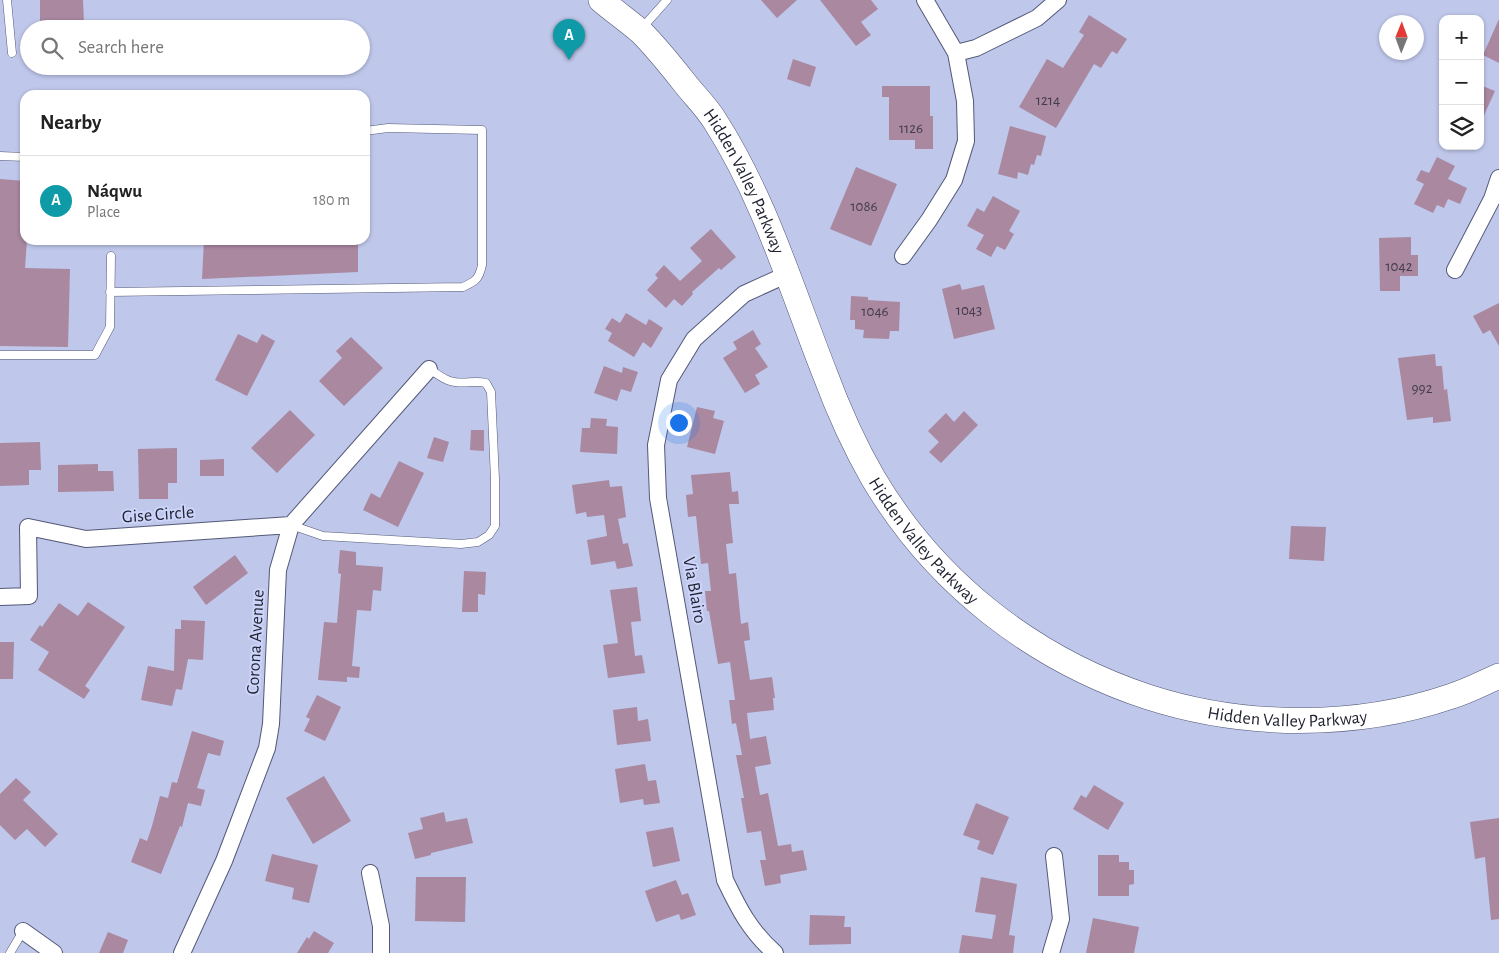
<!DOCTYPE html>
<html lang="en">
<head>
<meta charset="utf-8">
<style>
  :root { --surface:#fff; --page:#f2f2f2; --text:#222; --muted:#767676; --line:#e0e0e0; --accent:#0b8043 }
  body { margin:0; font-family:"Alegreya Sans",sans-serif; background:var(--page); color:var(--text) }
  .controls { position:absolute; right:15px; top:15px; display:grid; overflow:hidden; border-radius:10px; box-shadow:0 1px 4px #0004 }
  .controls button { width:45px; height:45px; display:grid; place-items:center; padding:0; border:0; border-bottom:1px solid var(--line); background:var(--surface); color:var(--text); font:25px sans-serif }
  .compass { position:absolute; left:1379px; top:15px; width:45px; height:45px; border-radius:50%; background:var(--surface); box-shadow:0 1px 4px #0004; rotate:1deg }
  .you { position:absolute; left:678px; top:422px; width:18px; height:18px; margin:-12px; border:4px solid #fff; border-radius:50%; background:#1a73e8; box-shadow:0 0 0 8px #1a73e833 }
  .badge { display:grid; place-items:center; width:32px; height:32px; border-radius:50%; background:var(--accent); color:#fff; font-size:16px; font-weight:700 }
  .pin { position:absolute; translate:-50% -41px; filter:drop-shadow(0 1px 2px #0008) }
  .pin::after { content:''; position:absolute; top:26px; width:18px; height:15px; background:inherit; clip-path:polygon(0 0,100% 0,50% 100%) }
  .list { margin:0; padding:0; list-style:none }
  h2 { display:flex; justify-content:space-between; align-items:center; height:65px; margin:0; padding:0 20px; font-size:21px }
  h2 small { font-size:16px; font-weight:400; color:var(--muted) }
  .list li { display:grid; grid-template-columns:32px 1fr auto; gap:15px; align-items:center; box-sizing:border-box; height:90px; padding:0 20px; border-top:1px solid var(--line) }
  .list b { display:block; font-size:19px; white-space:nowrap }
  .list p { margin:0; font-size:16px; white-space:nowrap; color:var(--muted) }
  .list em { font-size:16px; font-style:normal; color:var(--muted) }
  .icon { flex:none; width:28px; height:28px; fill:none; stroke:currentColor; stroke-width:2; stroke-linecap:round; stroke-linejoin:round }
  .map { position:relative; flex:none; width:1499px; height:953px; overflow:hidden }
  .search { position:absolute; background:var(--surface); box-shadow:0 1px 4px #0004; left:20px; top:20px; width:350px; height:55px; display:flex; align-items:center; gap:12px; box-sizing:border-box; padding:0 18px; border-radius:28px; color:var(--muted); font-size:19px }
  .panel { position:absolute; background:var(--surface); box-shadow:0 1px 4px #0004; left:20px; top:90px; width:350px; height:155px; border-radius:15px }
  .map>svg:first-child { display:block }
  .building { fill:#a988a0 }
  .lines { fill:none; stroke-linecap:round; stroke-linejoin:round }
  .lane-casing { stroke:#535978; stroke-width:9 }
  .street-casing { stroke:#535978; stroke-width:18 }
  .primary-casing { stroke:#535978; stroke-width:26 }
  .lane { stroke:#fff; stroke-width:8 }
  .street { stroke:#fff; stroke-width:16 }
  .primary { stroke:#fff; stroke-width:25 }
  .labels { text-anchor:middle; stroke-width:4; stroke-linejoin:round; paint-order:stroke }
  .number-label { font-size:15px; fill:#433c4d }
  .street-label { font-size:18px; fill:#212331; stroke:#ccd4f9 }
</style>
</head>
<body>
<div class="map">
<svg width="1499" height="953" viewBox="0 0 1499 953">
  <rect width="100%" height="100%" fill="#bfc7eb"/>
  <path class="building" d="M 40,0 L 83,0 L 84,24 L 40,21 Z
    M 761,0 L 797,0 L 777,18 Z
    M 820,0 L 871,0 L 878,9 L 861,22 L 871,35 L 856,46 Z
    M 1089,15 L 1127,39 L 1117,54 L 1112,51 L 1101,68 L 1094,64 L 1056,128 L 1019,107 L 1047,59 L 1063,68 L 1084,35 L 1079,32 Z
    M 1499,19 L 1499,63 L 1483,55 Z
    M 793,59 L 816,67 L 810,87 L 787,79 Z
    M 1480,85 L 1495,91 L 1480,124 Z
    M 882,86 L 930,86 L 930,116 L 933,116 L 933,149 L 915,149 L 915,140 L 889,140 L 889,97 L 882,97 Z
    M 1010,126 L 1046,136 L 1041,156 L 1037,155 L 1034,165 L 1031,164 L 1028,175 L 1018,172 L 1017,179 L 998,174 Z
    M 1437,157 L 1455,166 L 1448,179 L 1467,188 L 1460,204 L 1448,199 L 1444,208 L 1437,205 L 1433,213 L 1414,204 L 1424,184 L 1416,180 L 1421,170 L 1429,173 Z
    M 856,167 L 897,184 L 871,246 L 830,229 Z
    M 0,179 L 25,181 L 25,240 L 27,240 L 25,268 L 70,269 L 68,347 L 0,346 Z
    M 993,196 L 1020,211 L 1009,231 L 1014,234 L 1005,250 L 997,246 L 991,257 L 976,249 L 984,235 L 967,226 L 977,208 L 984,212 Z
    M 711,229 L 736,257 L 721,270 L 719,268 L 692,292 L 693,294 L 682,306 L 674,299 L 666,308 L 647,290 L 658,278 L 655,275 L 664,265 L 680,281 L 702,261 L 690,248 Z
    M 1411,237 L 1411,255 L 1418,255 L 1418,276 L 1400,276 L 1400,291 L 1380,291 L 1379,238 Z
    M 204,240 L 358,240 L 358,272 L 202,279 Z
    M 960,284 L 962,290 L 984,285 L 995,329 L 954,339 L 942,289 Z
    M 851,296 L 868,297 L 868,300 L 900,302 L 899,331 L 890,331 L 889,339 L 863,338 L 864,330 L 855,329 L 855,320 L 850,320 Z
    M 1499,303 L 1499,346 L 1490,330 L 1483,334 L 1473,316 Z
    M 626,313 L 646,325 L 649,319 L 663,328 L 651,348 L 643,342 L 634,357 L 608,341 L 612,333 L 605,329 L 612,318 L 620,323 Z
    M 753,330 L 761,344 L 755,348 L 768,367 L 755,375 L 760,384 L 745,393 L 723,358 L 737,349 L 733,342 Z
    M 238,334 L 257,343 L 262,334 L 275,341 L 247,396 L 215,380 Z
    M 351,337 L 383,368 L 344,406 L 319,381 L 342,358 L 336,351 Z
    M 1435,354 L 1436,366 L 1442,366 L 1444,390 L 1447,389 L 1451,421 L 1433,423 L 1433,417 L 1407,420 L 1398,358 Z
    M 604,366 L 622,373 L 623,367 L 638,372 L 631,392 L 621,389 L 617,401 L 594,393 Z
    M 697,407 L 715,411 L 713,418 L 724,421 L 715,454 L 687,447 Z
    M 290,410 L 315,435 L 277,473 L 251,448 Z
    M 964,411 L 978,425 L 941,463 L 929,452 L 939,442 L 928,431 L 946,413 L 954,422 Z
    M 591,418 L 607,419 L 606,426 L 618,427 L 617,454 L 580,452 L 582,428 L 590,428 Z
    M 471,430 L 484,430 L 484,451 L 470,450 Z
    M 434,437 L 449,442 L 443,462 L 427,458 Z
    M 40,442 L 41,470 L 29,470 L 29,485 L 0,486 L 0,443 Z
    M 177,448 L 177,483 L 168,483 L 168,499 L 139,499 L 138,449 Z
    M 224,459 L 224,476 L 200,476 L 200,460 Z
    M 399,461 L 424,473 L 398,527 L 363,510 L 371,493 L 380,498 Z
    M 98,464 L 98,471 L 113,471 L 114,491 L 58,492 L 58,465 Z
    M 730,472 L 732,492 L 738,491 L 739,504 L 729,504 L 733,543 L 726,544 L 729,574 L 736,573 L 741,624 L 748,622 L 750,640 L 744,641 L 750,680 L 772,677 L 775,698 L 773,698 L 774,710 L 747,713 L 750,739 L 766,736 L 771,764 L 755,767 L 760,795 L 768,793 L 778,846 L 791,844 L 792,852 L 803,850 L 807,870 L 780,875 L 781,883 L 765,886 L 760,860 L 766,860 L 761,831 L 747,833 L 741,798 L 744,798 L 736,755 L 742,755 L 736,723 L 732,724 L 729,700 L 735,700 L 730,662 L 718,664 L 709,611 L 707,611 L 705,591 L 711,591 L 708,563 L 701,564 L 696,516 L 688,517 L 686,495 L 693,494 L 691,475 Z
    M 609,480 L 610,487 L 622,486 L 626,517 L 618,519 L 623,544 L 628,543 L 633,566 L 617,569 L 615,561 L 591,565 L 587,540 L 607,536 L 604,515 L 587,517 L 586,512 L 576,514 L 572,485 Z
    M 1291,526 L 1326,527 L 1324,561 L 1289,559 Z
    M 340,550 L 356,552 L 356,565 L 383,567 L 381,591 L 373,590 L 371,611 L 357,610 L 352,666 L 360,667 L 359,678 L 347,677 L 347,682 L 318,680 L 324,622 L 337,623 L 341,574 L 338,573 Z
    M 235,555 L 248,573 L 206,605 L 193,587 Z
    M 464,571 L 486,572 L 485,595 L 478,594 L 478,612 L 462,612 Z
    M 637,587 L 641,621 L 631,622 L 635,656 L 642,655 L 645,673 L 608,678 L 603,645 L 618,643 L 610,590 Z
    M 88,602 L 125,627 L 85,686 L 90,690 L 84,699 L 38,670 L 49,652 L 30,640 L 40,625 L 42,627 L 59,603 L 78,616 Z
    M 181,620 L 205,621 L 203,660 L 188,659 L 182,690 L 176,689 L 172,706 L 141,700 L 148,666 L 174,671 L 175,629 L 181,629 Z
    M 0,642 L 14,642 L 13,679 L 0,679 Z
    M 317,695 L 341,707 L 325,741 L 304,731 L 310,719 L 306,717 Z
    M 637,707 L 638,721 L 648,719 L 651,741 L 617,745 L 613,710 Z
    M 192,731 L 224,741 L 220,756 L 208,753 L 197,788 L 205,790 L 201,806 L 188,803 L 182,827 L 180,826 L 161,874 L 131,862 L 140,838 L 147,841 L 152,826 L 160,796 L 168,798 L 172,782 L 177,783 Z
    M 645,764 L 648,781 L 656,780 L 660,803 L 644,805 L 643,799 L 620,803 L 615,769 Z
    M 324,776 L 351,821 L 313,844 L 286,798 Z
    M 16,778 L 31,792 L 23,800 L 58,834 L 45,847 L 27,829 L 15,840 L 0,825 L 0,794 Z
    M 1094,785 L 1124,803 L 1108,830 L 1073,809 L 1081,795 L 1086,798 Z
    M 976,803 L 1009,817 L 993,855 L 977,849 L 980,841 L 963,835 Z
    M 444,812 L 446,822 L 467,818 L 473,843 L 431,853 L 431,855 L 415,859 L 408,833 L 423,829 L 420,818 Z
    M 1499,818 L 1499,919 L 1491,920 L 1485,857 L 1475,859 L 1470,822 Z
    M 673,827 L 680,861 L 653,867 L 646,832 Z
    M 272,854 L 318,865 L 309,903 L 292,899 L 294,888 L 265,881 Z
    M 1098,855 L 1119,855 L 1119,862 L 1129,862 L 1129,870 L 1134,870 L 1134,884 L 1129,885 L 1129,896 L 1098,896 Z
    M 416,877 L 466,877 L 465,922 L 415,921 Z
    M 981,877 L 1017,884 L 1009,935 L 1015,936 L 1013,953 L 959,953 L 962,935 L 992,939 L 996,915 L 975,912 Z
    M 676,880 L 682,895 L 688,893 L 696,915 L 681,920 L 679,914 L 656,922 L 645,891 Z
    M 810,915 L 845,916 L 844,927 L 851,927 L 851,944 L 809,945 Z
    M 1093,918 L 1139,927 L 1134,953 L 1086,953 Z
    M 314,931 L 334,943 L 328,953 L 297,953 L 307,937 L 309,939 Z
    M 108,932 L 128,940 L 123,953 L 99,953 Z"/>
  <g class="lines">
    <defs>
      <path id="lane" d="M 7,0 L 12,53
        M 642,28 L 667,0
        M 0,156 L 25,157
        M 110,292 L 463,287 C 476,281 479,279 482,265 L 482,130 L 388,128 L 365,131
        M 0,355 L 95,355 L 110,327 L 111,256
        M 291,525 L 323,536 L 461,544 L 478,542 L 489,535 L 495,526 L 495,479 L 491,392 L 486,383 C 474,380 462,385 450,381 C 443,379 436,373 429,369
        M 10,953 L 23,931"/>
      <path id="street" d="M 956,53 L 976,48 L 1037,18 L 1058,0
        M 903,256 L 929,220 L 954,180 L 966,141 L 965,101 L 956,53 L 925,0
        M 1455,270 L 1492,199 L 1499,178
        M 0,597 L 29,596 L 28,527 L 86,539 L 291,525
        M 370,873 L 381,926 L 381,953
        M 23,931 L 54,953
        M 182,953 L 224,861 L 267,748 L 271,724 L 278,570 L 291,525 L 429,369
        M 775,953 C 750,931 739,909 725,880 L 658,498 L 656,445 L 669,380 L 694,339 L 744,294 L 788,274
        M 1051,953 L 1061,919 L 1054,856"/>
      <g id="primary">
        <path id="s1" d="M 601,0 C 614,11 628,21 641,32 C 658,49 672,67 687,86 C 696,97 707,108 715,121 C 765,199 791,288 825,374 C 838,409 854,445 873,478 C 935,583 1033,659 1148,697 C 1244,728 1356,729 1452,696 C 1468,691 1483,683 1499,676"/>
      </g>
    </defs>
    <use href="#lane" class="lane-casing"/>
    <use href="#street" class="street-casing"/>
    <use href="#primary" class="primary-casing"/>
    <use href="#lane" class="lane"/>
    <use href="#street" class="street"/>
    <use href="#primary" class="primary"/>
  </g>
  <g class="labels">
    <g class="number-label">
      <text x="1048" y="105">1214</text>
      <text x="911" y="133">1126</text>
      <text x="864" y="211">1086</text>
      <text x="1399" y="271">1042</text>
      <text x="969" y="315">1043</text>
      <text x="875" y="316">1046</text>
      <text x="1422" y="393">992</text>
    </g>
    <g class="street-label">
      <text dy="6" stroke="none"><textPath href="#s1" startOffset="234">Hidden Valley Parkway</textPath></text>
      <text transform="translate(158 514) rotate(-4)" y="6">Gise Circle</text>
      <text dy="6" stroke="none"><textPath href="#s1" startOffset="639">Hidden Valley Parkway</textPath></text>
      <text transform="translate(695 590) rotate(80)" y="6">Via Blairo</text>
      <text transform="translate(255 642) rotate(-87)" y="6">Corona Avenue</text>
      <text dy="6" stroke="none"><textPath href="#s1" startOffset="1059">Hidden Valley Parkway</textPath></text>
    </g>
  </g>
</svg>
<div class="controls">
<button>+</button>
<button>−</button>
<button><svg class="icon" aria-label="layers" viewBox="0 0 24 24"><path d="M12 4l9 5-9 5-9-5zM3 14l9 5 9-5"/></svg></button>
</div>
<svg class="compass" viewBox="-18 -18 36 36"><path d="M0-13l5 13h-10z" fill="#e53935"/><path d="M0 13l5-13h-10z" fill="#767676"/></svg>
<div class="you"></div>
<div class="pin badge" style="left:569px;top:60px;background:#0f9aa8">A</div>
<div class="search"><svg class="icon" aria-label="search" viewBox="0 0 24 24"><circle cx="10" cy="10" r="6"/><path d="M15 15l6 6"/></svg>Search here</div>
<section class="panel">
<h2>Nearby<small></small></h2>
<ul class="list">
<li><span class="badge" style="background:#0f9aa8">A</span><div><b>Náqwu</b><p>Place</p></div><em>180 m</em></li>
</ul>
</section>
</div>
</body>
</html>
